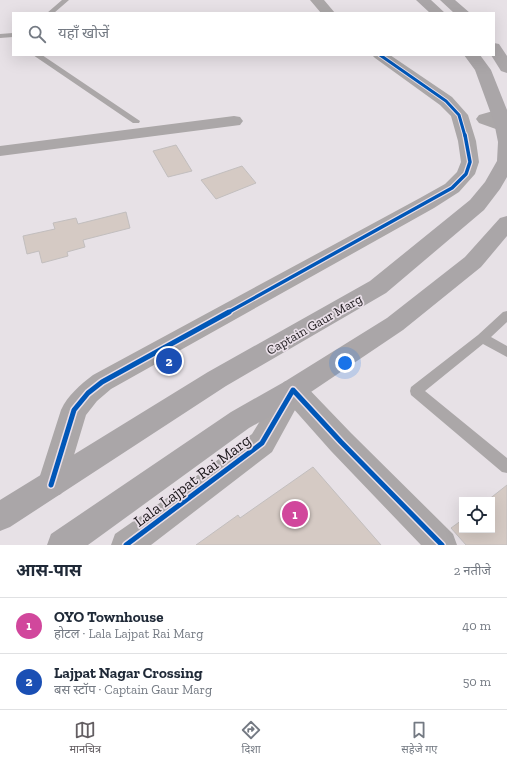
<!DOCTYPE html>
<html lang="hi">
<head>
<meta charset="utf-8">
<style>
  :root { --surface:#fff; --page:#f6f6f7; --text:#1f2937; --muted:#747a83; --line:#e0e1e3; --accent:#635e62 }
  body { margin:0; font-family:"Zilla Slab","Noto Sans Devanagari",serif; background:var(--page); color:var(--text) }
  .controls { position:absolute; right:12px; bottom:12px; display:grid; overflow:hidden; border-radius:0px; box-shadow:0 4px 16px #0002 }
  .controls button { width:36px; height:36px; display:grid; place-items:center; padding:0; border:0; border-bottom:1px solid var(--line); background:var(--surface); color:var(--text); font:20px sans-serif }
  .you { position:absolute; left:345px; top:363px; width:14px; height:14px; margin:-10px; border:3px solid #fff; border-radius:50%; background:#1a73e8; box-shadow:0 0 0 6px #1a73e833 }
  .badge { display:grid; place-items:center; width:26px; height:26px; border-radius:50%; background:var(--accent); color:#fff; font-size:13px; font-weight:700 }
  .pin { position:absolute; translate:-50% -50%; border:2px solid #fff; box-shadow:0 1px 4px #0006 }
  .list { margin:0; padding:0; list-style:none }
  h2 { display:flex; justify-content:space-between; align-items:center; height:52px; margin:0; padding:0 16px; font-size:17px }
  h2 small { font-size:13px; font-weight:400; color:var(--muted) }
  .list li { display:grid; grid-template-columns:26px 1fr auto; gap:12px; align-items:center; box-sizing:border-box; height:56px; padding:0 16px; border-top:1px solid var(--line) }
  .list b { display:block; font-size:15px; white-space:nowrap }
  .list p { margin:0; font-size:13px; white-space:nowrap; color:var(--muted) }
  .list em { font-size:13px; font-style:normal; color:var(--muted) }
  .icon { flex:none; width:22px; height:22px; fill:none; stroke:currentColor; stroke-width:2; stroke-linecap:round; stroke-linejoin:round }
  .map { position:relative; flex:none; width:507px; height:545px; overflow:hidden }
  .search { position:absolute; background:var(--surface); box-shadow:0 4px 16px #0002; left:12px; right:12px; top:12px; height:44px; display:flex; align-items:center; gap:10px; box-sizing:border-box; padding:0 14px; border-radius:0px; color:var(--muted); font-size:15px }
  .sheet { height:164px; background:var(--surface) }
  nav { display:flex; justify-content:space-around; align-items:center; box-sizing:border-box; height:56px; border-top:1px solid var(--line); background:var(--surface); font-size:11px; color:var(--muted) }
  nav a { display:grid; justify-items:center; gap:2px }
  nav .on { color:var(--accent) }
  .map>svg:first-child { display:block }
  .building { fill:#d5cac4; stroke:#c2bebe }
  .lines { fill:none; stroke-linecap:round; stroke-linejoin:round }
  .service { fill:#aba7a8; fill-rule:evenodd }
  .minor { fill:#aba7a8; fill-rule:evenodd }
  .tertiary { fill:#aba7a8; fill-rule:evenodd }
  .secondary { fill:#aaa6a8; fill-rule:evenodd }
  .cycleway-far2-casing { stroke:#e9dfe8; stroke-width:5 }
  .cycleway-far1-casing { stroke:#e9dfe8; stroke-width:6 }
  .cycleway-casing { stroke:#e9dfe8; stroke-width:8 }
  .cycleway-far2 { stroke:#0057b8; stroke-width:3 }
  .cycleway-far1 { stroke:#0057b8; stroke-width:3.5 }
  .cycleway { stroke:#0057b8; stroke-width:5 }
  .labels { text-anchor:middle; stroke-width:3.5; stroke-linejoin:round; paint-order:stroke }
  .street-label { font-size:13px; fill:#1c181b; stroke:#e9dfe8 }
  .near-street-label { font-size:16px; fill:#1c181b; stroke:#e9dfe8 }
</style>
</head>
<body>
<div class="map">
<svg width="507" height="545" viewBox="0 0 507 545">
  <rect width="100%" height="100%" fill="#e7e1e6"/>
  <path class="building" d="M 176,145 L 192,171 L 168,177 L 153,151 Z
    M 242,166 L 256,183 L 216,199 L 201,180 Z
    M 126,212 L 130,228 L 83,240 L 85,247 L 67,252 L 68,256 L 42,263 L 39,251 L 27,254 L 23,236 L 55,229 L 53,223 L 76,218 L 78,224 Z
    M 313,467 L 381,545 L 196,545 L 238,515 L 240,518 Z
    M 507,485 L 507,545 L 466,545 L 451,528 L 462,520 L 462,530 L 492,530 L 492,500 L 488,500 Z"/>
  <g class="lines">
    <path class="service" d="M 62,0 L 69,0 L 54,13 L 47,13 Z
      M 13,33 L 13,37 L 0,38 L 0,34 Z
      M 33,55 L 42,55 L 140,121 L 139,123 L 133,123 Z
      M 507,311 L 507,322 L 491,337 L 507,346 L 507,357 L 483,344 L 425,391 L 507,458 L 507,473 L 502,472 L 411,395 L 410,391 L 411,387 L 478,335 L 503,312 Z"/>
    <path class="minor" d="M 310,0 L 324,0 L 335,13 L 321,13 Z
      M 372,55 L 390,55 L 452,97 L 468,115 L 476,141 L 479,162 L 475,174 L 459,192 L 434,208 L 111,389 L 97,401 L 86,415 L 65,485 L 61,494 L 51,498 L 41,494 L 37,485 L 61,410 C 68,395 80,385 93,375 L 420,198 L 445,184 L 457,172 L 461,162 L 458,141 L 451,116 L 440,105 L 375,58 Z
      M 234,116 L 240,117 L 243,121 L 240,125 L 0,156 L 0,146 Z
      M 293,379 L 302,382 L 306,390 L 272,452 L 151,545 L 111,545 L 115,534 L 174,493 L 252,434 L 284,382 Z"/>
    <path class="tertiary" d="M 500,109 L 507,110 L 507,120 L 501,119 L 507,122 L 507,133 L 479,123 L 476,119 L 479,115 Z
      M 293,379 L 302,382 L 351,433 L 453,534 L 457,545 L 421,545 L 331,451 L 284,398 L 280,390 L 284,382 Z"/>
    <path class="secondary" d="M 416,0 L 431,0 L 445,13 L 430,13 Z
      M 440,0 L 455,0 L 470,13 L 454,13 Z
      M 494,43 L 499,44 L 507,56 L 507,73 L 501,71 L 491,55 L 494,55 Z
      M 464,55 L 480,55 L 491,70 L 507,110 L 507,177 L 500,189 L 484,210 L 386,293 L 226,386 L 10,527 L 0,531 L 0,500 L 208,372 L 370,281 L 470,200 L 485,182 L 497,161 L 498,142 L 494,122 L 475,70 Z
      M 507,216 L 507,236 L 481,267 L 403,330 L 302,398 L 249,428 L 88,545 L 47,545 L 51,534 L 231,412 L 284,382 L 387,318 L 465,257 L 500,218 Z"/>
    <defs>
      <path id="cycleway-far2" d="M 380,55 L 446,101 L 459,115 L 465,136"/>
      <path id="cycleway-far1" d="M 227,313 L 452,188 L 466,174 L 470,162 L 465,135"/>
      <path id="cycleway" d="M 51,485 L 74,410 L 88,393 L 102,382 L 229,312
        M 126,545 L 262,443 L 293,390 L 341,442 L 442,545"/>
    </defs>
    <use href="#cycleway-far2" class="cycleway-far2-casing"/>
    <use href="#cycleway-far1" class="cycleway-far1-casing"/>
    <use href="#cycleway" class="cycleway-casing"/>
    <use href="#cycleway-far2" class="cycleway-far2"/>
    <use href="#cycleway-far1" class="cycleway-far1"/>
    <use href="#cycleway" class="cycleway"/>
  </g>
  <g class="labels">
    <g class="street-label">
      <text transform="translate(314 324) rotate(-30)" y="5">Captain Gaur Marg</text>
    </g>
    <g class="near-street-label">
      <text transform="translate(192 480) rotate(-37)" y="6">Lala Lajpat Rai Marg</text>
    </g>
  </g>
</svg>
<div class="controls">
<button><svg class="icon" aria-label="locate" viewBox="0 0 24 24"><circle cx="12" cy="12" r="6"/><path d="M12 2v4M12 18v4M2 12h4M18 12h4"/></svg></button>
</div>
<div class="you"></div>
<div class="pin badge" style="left:295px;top:514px;background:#d1479c">1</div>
<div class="pin badge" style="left:169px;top:361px;background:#1a4fb4">2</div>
<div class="search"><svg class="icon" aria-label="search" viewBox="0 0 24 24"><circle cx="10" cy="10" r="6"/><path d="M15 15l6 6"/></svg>यहाँ खोजें</div>
</div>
<section class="sheet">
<h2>आस-पास<small>2 नतीजे</small></h2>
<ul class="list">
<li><span class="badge" style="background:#d1479c">1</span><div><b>OYO Townhouse</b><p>होटल · Lala Lajpat Rai Marg</p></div><em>40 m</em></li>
<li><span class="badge" style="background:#1a4fb4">2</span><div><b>Lajpat Nagar Crossing</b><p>बस स्टॉप · Captain Gaur Marg</p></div><em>50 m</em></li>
</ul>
</section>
<nav>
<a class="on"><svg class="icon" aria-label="map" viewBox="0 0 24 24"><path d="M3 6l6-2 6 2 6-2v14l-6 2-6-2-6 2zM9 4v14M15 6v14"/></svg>मानचित्र</a>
<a><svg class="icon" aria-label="directions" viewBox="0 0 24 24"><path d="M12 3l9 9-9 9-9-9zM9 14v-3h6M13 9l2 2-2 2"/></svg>दिशा</a>
<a><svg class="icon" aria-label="saved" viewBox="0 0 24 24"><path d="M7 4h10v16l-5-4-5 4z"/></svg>सहेजे गए</a>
</nav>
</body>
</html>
